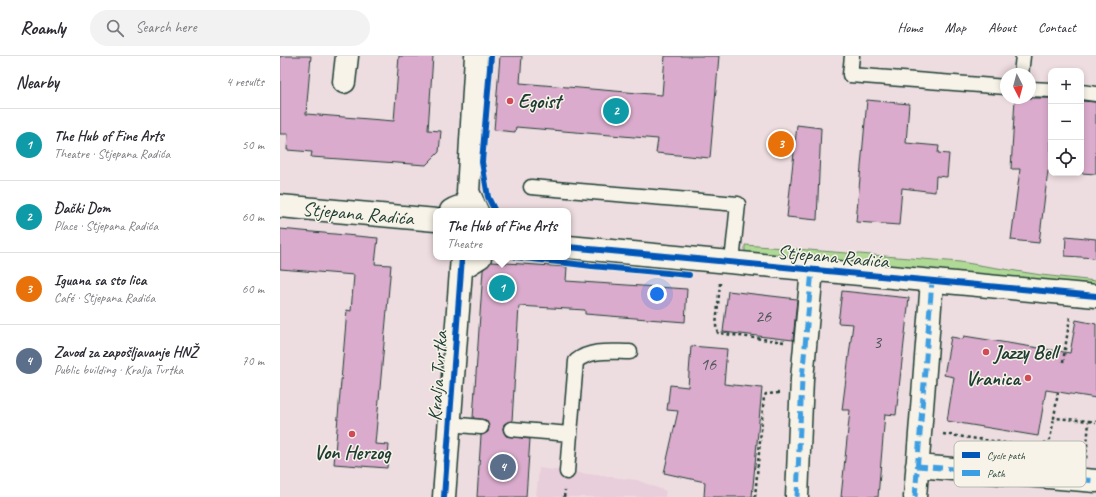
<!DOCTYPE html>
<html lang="en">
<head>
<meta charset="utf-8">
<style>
  :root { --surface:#fff; --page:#f2f2f3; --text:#2b2b33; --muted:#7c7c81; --line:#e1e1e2; --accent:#111827 }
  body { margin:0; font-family:Caveat,sans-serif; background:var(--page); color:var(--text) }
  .controls { position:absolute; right:12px; top:12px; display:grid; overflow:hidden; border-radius:8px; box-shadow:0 2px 6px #0003 }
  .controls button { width:36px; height:36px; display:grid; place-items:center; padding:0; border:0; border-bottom:1px solid var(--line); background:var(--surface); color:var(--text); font:20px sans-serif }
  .compass { position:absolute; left:720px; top:12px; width:36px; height:36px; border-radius:50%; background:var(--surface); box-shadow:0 2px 6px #0003; rotate:174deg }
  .you { position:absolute; left:377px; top:238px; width:14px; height:14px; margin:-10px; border:3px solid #fff; border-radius:50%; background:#1a73e8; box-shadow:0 0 0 6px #1a73e833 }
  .badge { display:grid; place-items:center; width:26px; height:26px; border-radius:50%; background:var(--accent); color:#fff; font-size:13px; font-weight:700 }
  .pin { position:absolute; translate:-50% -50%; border:2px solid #fff; box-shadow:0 1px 4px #0006 }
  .popup { position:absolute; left:153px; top:152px; width:138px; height:52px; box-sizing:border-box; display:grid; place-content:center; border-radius:8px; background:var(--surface); filter:drop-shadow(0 1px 3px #0005); font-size:13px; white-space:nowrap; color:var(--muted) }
  .popup b { font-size:15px; color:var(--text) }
  .popup::after { content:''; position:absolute; left:50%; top:100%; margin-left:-8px; border:8px solid transparent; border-top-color:var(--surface) }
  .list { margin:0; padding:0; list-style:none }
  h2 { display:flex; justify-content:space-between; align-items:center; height:52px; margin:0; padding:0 16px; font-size:17px }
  h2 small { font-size:13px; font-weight:400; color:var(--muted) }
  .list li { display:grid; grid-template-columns:26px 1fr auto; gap:12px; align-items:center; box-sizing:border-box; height:72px; padding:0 16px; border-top:1px solid var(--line) }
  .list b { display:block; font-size:15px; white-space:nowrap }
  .list p { margin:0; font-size:13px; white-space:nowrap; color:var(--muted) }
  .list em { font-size:13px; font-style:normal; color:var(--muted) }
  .icon { flex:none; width:22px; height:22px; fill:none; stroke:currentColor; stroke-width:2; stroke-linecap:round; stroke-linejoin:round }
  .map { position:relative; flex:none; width:816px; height:441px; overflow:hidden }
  header { display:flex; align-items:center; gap:24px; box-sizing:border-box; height:56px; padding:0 20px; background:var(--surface); border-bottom:1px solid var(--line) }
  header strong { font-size:19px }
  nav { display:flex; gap:22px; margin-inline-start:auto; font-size:14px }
  .search { width:280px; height:36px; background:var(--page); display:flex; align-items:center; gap:10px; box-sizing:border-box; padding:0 14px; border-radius:22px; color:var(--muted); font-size:15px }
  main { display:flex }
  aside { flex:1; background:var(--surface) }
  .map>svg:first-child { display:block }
  .built { fill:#e8ceda }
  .green { fill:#b1d996; stroke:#688b65 }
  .building { fill:#daabcc; stroke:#1f3d34 }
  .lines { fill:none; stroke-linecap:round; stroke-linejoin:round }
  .service-casing { stroke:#1f3d34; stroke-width:17 }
  .minor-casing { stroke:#1f3d34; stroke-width:25 }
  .tertiary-casing { stroke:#1f3d34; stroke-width:25 }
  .path { stroke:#1f3d34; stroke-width:2.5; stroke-dasharray:3 3; stroke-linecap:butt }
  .service { stroke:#f7f3e8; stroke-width:14 }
  .minor { stroke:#f7f3e8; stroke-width:22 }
  .tertiary { stroke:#f7f3e8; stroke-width:22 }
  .quiet { stroke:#3c9ee2; stroke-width:5; stroke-dasharray:10 5; stroke-linecap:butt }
  .cycleway-casing { stroke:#f7f3e8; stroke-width:8 }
  .cycleway { stroke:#0057b8; stroke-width:6 }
  .poi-dot { fill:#d1495b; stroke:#f7f3e8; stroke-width:1.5 }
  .labels { text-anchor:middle; stroke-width:3; stroke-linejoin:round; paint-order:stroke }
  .number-label { font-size:18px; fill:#4e585a }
  .poi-label { font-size:20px; font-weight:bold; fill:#1f3d34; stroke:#f7f3e8; text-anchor:start }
  .street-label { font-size:20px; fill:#1f3d34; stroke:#f7f3e8 }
  .key { fill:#f7f3e8; stroke:#b6bcb2; stroke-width:1 }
  .key-label { font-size:11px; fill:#1f3d34 }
</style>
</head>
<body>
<header>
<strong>Roamly</strong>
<div class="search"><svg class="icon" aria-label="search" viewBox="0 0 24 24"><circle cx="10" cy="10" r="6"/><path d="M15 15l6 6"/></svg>Search here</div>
<nav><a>Home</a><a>Map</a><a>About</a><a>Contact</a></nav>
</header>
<main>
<aside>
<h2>Nearby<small>4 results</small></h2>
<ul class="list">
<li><span class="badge" style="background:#0f9aa8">1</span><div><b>The Hub of Fine Arts</b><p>Theatre · Stjepana Radića</p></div><em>50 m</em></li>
<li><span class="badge" style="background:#0f9aa8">2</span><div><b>Đački Dom</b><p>Place · Stjepana Radića</p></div><em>60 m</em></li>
<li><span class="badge" style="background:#e8710a">3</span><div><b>Iguana sa sto lica</b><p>Café · Stjepana Radića</p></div><em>60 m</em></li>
<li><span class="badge" style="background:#5c6f8a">4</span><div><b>Zavod za zapošljavanje HNŽ</b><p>Public building · Kralja Tvrtka</p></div><em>70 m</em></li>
</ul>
</aside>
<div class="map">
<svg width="816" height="441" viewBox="0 0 816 441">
  <rect width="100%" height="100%" fill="#eedde0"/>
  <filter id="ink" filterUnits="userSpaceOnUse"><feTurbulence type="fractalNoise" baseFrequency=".025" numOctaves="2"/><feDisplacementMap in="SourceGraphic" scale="8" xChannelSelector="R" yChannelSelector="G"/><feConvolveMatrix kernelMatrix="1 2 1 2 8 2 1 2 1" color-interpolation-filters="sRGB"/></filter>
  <g filter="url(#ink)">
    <path class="built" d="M 259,412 L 357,424 L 386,435 L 385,441 L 256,441 Z"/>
    <path class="green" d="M 465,189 L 680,206 L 761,219 L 816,225 L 816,231 L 465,200 Z"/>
    <path class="building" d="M 0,0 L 31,0 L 26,58 L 114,65 L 119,0 L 153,0 L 148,74 L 161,75 L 159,96 L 146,109 L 31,101 L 32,96 L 7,94 L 8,78 L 0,78 Z
      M 220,0 L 242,0 L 240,27 L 382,39 L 385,0 L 439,0 L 430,102 L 376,97 L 378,83 L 236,71 L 235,76 L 214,74 Z
      M 735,42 L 771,42 L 771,115 L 768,115 L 759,187 L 731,184 L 740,113 L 731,113 Z
      M 587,44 L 629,48 L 626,87 L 659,90 L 658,97 L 669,98 L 667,121 L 656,120 L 655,136 L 622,132 L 619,169 L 576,166 Z
      M 801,45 L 816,46 L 816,118 L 801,117 Z
      M 517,69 L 541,72 L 537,164 L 507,161 Z
      M 0,173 L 98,182 L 95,208 L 111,209 L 95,388 L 109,389 L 107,412 L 54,408 L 67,254 L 71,255 L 74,219 L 0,213 Z
      M 786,180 L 816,183 L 816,202 L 785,200 Z
      M 211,206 L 287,211 L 286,225 L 407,233 L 405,266 L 305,258 L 305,254 L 239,250 L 232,365 L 224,368 L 223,373 L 226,380 L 250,383 L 246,441 L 197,441 L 201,379 L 208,376 L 209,371 L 206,364 L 193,362 L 203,214 Z
      M 448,235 L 517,243 L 513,284 L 443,276 Z
      M 562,235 L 629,242 L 616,359 L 605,358 L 598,441 L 561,441 L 570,354 L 562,354 L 573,268 L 558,267 Z
      M 796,264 L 816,268 L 816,342 L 766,334 L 758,380 L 667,365 L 674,321 L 664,319 L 671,281 L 683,283 L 684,280 L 790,297 Z
      M 411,290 L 447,293 L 444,328 L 482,332 L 472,441 L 424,441 L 425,426 L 384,417 L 398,355 L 387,354 L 390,329 L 408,331 Z"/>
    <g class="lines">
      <defs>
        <path id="service" d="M 572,0 L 570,19 L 726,31
          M 741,18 L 743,0
          M 750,33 L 771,34
          M 801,36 L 816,38
          M 251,131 L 458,148 L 452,206
          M 169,368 L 201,371
          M 231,373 L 290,378 L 296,305 C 312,293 330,296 350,296
          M 287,416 L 290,378"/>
        <path id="minor" d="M 64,26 L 67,0
          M 288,191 L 816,240
          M 637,410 L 816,425
          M 517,441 L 522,323 L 532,214
          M 635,441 L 652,225"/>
        <path id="tertiary" d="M 0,150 L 156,164
          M 196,153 L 188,136 L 196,0
          M 171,155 C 180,149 189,149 197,155
          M 181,213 L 200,201
          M 164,441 L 182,201"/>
      </defs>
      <use href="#service" class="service-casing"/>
      <use href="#minor" class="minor-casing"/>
      <use href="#tertiary" class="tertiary-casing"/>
      <path class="path" d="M 440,227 L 436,270 L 438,277 L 504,286
        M 783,306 L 790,261
        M 778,336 L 774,362 L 809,365 L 806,403
        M 809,365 L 816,366
        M 663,378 L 747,390 L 762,389 L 770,383 L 774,362
        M 284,441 L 285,434
        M 475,441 L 484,341 L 486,338 L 499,337"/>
      <use href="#service" class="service"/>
      <use href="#minor" class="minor"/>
      <use href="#tertiary" class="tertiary"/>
      <path class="quiet" d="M 637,410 L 816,425
        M 517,441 L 522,323 L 532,214
        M 635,441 L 652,225"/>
      <defs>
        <path id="cycleway" d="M 211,0 L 202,106 L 208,141 L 215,155
          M 288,191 L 816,240
          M 236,201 L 312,210 L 409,219
          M 164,441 L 182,201"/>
      </defs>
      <use href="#cycleway" class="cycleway-casing"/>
      <use href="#cycleway" class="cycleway"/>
    </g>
  </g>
  <g class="poi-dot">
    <circle cx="230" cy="45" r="4"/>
    <circle cx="706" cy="296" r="4"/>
    <circle cx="748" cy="322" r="4"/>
    <circle cx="72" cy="378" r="4"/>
  </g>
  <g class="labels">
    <g class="number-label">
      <text x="483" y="266">26</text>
      <text x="597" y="292">3</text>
      <text x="428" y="314">16</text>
    </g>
    <g class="poi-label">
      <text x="238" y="52">Egoist</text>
      <text x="714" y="303">Jazzy Bell</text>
      <text x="740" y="329" text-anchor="end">Vranica</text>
      <text x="72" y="403" text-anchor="middle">Von Herzog</text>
    </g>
    <g class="street-label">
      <text transform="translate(78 157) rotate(5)" y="7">Stjepana Radića</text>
      <text transform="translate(553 200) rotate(5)" y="7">Stjepana Radića</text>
      <text transform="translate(157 320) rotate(-86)" y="7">Kralja Tvrtka</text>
    </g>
  </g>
  <rect x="674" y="385" width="132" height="46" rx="6" class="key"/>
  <rect x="682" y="396" width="18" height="6" fill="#0057b8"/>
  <rect x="682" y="414" width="18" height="6" fill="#3c9ee2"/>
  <g class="key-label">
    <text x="707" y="403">Cycle path</text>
    <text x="707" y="421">Path</text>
  </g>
</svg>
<div class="controls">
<button>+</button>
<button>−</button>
<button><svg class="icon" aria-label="locate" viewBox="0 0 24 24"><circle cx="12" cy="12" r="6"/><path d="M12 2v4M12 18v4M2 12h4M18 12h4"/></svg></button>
</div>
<svg class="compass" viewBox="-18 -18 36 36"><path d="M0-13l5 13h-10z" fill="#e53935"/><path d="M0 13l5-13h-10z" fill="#7c7c81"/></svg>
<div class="you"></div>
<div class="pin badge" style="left:222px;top:232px;background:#0f9aa8">1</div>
<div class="popup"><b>The Hub of Fine Arts</b>Theatre</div>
<div class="pin badge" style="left:336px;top:55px;background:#0f9aa8">2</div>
<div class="pin badge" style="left:501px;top:88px;background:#e8710a">3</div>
<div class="pin badge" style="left:223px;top:411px;background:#5c6f8a">4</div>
</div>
</main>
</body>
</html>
